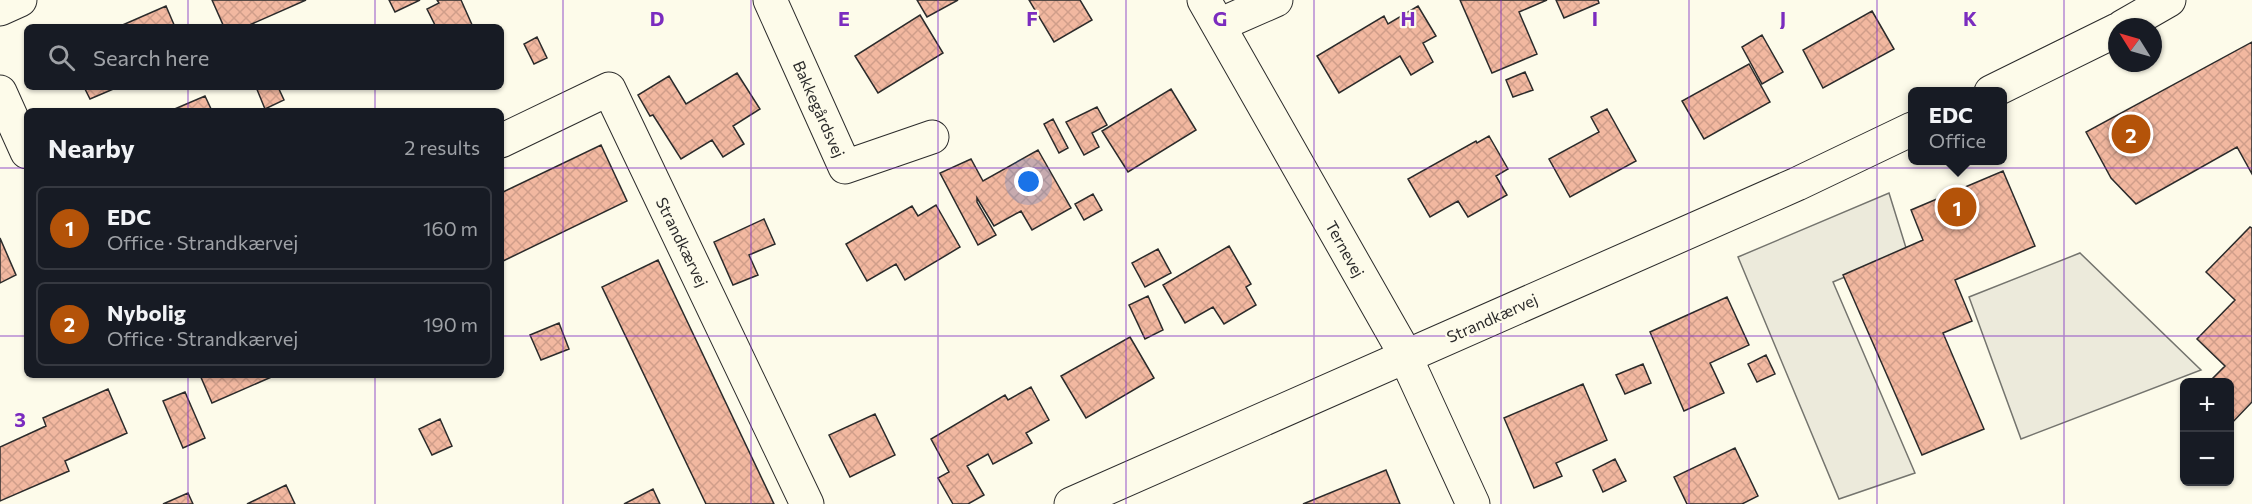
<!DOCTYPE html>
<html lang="en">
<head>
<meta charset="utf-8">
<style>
  :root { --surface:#171b24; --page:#242831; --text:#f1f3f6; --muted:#9ea1a6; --line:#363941; --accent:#b45309 }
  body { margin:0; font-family:Commissioner,sans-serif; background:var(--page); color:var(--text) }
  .controls { position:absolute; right:18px; bottom:18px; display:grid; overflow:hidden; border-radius:9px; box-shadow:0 2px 4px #0004 }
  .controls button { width:54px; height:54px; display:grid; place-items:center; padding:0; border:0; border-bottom:2px solid var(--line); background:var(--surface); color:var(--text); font:30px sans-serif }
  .compass { position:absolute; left:2108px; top:18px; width:54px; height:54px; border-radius:50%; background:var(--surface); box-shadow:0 2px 4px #0004; rotate:307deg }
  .you { position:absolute; left:1029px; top:182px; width:21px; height:21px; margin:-15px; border:4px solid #fff; border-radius:50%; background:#1a73e8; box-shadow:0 0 0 9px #1a73e833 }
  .badge { display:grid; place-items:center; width:39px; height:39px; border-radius:50%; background:var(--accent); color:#fff; font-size:20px; font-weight:700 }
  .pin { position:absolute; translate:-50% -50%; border:3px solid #fff; box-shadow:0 2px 6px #0006 }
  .popup { position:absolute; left:1908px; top:87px; width:99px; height:78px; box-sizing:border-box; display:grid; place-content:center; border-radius:9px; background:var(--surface); filter:drop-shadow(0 2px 4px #0005); font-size:20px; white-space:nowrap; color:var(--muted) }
  .popup b { font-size:22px; color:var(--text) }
  .popup::after { content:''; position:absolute; left:50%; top:100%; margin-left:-12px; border:12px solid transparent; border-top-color:var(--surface) }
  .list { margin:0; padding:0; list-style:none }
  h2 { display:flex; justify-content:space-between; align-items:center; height:78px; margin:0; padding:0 24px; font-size:26px }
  h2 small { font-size:20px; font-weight:400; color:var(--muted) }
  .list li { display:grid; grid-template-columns:39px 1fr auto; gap:18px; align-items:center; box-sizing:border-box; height:84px; margin:0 12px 12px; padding:0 12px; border:2px solid var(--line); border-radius:9px }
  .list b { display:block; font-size:22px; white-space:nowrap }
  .list p { margin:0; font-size:20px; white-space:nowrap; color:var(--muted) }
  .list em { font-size:20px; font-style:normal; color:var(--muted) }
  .icon { flex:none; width:33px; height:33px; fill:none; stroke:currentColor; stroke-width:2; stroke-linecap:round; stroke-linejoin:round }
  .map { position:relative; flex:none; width:2252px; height:504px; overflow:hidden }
  .search { position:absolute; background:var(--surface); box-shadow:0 2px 4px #0004; left:24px; top:24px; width:480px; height:66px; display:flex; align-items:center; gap:15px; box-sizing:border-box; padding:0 21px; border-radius:9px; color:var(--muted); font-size:22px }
  .panel { position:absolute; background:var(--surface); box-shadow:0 2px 4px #0004; left:24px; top:108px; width:480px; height:270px; border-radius:9px }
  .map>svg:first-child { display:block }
  .parking { fill:#eceadb; stroke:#74746e; stroke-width:1.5 }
  .building { fill:url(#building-cross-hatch); stroke:#2b2b2b; stroke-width:1.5 }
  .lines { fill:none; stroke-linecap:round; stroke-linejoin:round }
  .minor-casing { stroke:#2b2b2b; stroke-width:35 }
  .major-casing { stroke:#2b2b2b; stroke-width:35 }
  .minor { stroke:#fdfbea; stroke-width:33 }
  .major { stroke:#fdfbea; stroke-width:33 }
  .grid { fill:none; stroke:#7b2cbf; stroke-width:1.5; stroke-opacity:0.55 }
  .labels { text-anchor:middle; stroke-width:4.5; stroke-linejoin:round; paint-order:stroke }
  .street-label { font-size:16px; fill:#2b2b2b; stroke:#fdfbea }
  .grid-label { font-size:20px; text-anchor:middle; font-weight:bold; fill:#7b2cbf; stroke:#fdfbea; stroke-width:4.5; stroke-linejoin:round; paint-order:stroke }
</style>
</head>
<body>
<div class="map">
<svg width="2252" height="504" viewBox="0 0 2252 504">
  <defs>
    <pattern id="building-cross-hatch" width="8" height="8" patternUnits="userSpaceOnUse" patternTransform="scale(1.5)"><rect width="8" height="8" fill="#f2b8a0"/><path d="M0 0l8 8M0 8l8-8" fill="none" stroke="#d09e8a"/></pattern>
  </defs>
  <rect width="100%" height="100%" fill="#fdfbea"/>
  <path class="parking" d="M 1889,193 L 1907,251 L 1833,282 L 1915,473 L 1839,499 L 1738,257 Z
    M 2080,253 L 2201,370 L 2021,439 L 1969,297 Z"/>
  <path class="building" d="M 212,0 L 306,0 L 245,27 L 224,27 Z
    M 389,0 L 420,0 L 395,12 Z
    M 437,0 L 461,0 L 473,27 L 436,27 L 427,9 L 439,3 Z
    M 917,0 L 958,0 L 927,17 Z
    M 1029,0 L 1080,0 L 1092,20 L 1054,42 Z
    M 1460,0 L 1547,0 L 1519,12 L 1537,54 L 1492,73 Z
    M 1556,0 L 1598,0 L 1599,3 L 1564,18 Z
    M 166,6 L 175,27 L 118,27 Z
    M 1418,6 L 1436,36 L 1423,43 L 1433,62 L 1411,75 L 1400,56 L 1339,93 L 1317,56 L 1384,16 L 1388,24 Z
    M 1872,11 L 1894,49 L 1823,88 L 1803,50 Z
    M 920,15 L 943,53 L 878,93 L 855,56 Z
    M 1762,35 L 1783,72 L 1762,84 L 1742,47 Z
    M 537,37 L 547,58 L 534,64 L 524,44 Z
    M 2252,42 L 2252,174 L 2237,147 L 2136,204 L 2111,178 L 2086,132 Z
    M 1749,64 L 1770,102 L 1704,139 L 1682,101 Z
    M 1525,72 L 1533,90 L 1513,97 L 1506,80 Z
    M 737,73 L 760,109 L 733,126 L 744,144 L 723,157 L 712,140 L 681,159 L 653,115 L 650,116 L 638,95 L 669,76 L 686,104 Z
    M 84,87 L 118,87 L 90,99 Z
    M 256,87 L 278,87 L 284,100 L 265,109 Z
    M 1171,89 L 1196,130 L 1128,172 L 1102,131 Z
    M 205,96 L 212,111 L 170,111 Z
    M 1097,107 L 1107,125 L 1092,133 L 1099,147 L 1084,155 L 1066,122 Z
    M 1607,109 L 1636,161 L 1570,197 L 1549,159 L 1599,132 L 1591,117 Z
    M 1053,119 L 1068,148 L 1059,153 L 1044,124 Z
    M 1489,136 L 1508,169 L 1496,176 L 1507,195 L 1468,217 L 1458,201 L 1430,217 L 1408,179 L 1476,141 L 1477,143 Z
    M 601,145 L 627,201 L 501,262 L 501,193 Z
    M 1038,150 L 1071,208 L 1032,230 L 1021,211 L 994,226 L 977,198 L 977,202 L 996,235 L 978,245 L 940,173 L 971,159 L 983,181 Z
    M 2003,171 L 2035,246 L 1955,280 L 1972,321 L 1943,333 L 1984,429 L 1922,455 L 1843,275 L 1923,240 L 1911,210 Z
    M 1093,194 L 1102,210 L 1084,220 L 1075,204 Z
    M 936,205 L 960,247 L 905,280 L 896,264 L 867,281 L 846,244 L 912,206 L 918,216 Z
    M 764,219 L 775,244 L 749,255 L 758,275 L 733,285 L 714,242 Z
    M 2250,227 L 2252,228 L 2252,402 L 2230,425 L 2230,382 L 2209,382 L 2225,366 L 2197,339 L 2235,300 L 2206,272 Z
    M 0,238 L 16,275 L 0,283 Z
    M 1229,246 L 1251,284 L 1246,287 L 1256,305 L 1224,324 L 1213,307 L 1185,323 L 1163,285 Z
    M 1158,249 L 1171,273 L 1145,287 L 1132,263 Z
    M 658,260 L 774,504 L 706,504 L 602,287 Z
    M 1148,296 L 1163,330 L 1145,339 L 1129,305 Z
    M 1727,297 L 1749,345 L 1710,363 L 1724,393 L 1684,411 L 1650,332 Z
    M 559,323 L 569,349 L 541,360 L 530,335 Z
    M 1130,337 L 1154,378 L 1086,418 L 1061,376 Z
    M 1766,355 L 1775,374 L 1757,382 L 1748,364 Z
    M 1643,364 L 1651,383 L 1625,394 L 1616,375 Z
    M 200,375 L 276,375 L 212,403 Z
    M 1583,384 L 1607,440 L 1556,463 L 1562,476 L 1534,488 L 1504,418 Z
    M 1031,387 L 1049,420 L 1026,433 L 1032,443 L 993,464 L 988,454 L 967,466 L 984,495 L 968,504 L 953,504 L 938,478 L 949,472 L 931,439 L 1005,395 L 1008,400 Z
    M 108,389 L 127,433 L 65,461 L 69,471 L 0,501 L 0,447 L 46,426 L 43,418 Z
    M 185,392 L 205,438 L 183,448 L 163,401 Z
    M 875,414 L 895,455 L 850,477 L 829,435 Z
    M 440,419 L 452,446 L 432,455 L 419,429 Z
    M 1735,448 L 1758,496 L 1742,504 L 1687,504 L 1674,477 Z
    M 1615,459 L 1626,481 L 1603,492 L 1593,470 Z
    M 1386,470 L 1400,504 L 1303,504 Z
    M 286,485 L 295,504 L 247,504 Z
    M 653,489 L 660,504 L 624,504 Z
    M 188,493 L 193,504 L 163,504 Z"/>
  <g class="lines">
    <defs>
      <path id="minor" d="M 770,0 L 845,167 L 932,137
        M 1204,0 L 1400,345 L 1473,504
        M 0,9 L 20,0
        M 1219,25 L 1276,0
        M 0,92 L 27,152
        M 501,141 L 609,89 L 807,504"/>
      <path id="major" d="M 2122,27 L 2169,0
        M 1991,92 L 2117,30
        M 1071,504 L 1797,184 L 1912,129"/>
    </defs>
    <use href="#minor" class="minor-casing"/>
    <use href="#major" class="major-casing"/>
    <use href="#minor" class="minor"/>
    <use href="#major" class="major"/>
  </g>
  <path class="grid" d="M 188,0 L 188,27M 375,0 L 375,27M 563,0 L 563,504M 751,0 L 751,504M 938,0 L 938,504M 1126,0 L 1126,504M 1314,0 L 1314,504M 1501,0 L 1501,504M 1689,0 L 1689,504M 1877,0 L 1877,504M 2064,0 L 2064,504M 188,87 L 188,111M 375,87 L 375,111M 0,168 L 27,168M 501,168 L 2252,168M 0,336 L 27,336M 501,336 L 2252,336M 188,375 L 188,504M 375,375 L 375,504"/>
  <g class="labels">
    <g class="street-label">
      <text transform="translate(819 109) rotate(66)" y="6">Bakkegårdsvej</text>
      <text transform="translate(682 242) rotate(64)" y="6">Strandkærvej</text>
      <text transform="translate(1345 249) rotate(61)" y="6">Ternevej</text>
      <text transform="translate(1492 318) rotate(-24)" y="6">Strandkærvej</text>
    </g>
  </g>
  <g class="grid-label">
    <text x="657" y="26">D</text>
    <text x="844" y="26">E</text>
    <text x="1032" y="26">F</text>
    <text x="1220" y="26">G</text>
    <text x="1408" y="26">H</text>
    <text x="1595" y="26">I</text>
    <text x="1783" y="26">J</text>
    <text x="1970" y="26">K</text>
    <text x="20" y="427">3</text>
  </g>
</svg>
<div class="controls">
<button>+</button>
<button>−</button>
</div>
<svg class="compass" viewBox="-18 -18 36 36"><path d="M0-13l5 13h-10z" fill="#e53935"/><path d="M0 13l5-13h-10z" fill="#9ea1a6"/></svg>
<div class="you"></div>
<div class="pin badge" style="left:1957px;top:207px">1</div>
<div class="popup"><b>EDC</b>Office</div>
<div class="pin badge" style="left:2131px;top:134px">2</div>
<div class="search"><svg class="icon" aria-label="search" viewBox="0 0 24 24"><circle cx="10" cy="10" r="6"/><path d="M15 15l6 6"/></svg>Search here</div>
<section class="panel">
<h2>Nearby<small>2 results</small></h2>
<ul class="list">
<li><span class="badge">1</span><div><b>EDC</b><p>Office · Strandkærvej</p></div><em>160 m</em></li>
<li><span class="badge">2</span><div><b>Nybolig</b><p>Office · Strandkærvej</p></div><em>190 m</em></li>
</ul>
</section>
</div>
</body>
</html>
